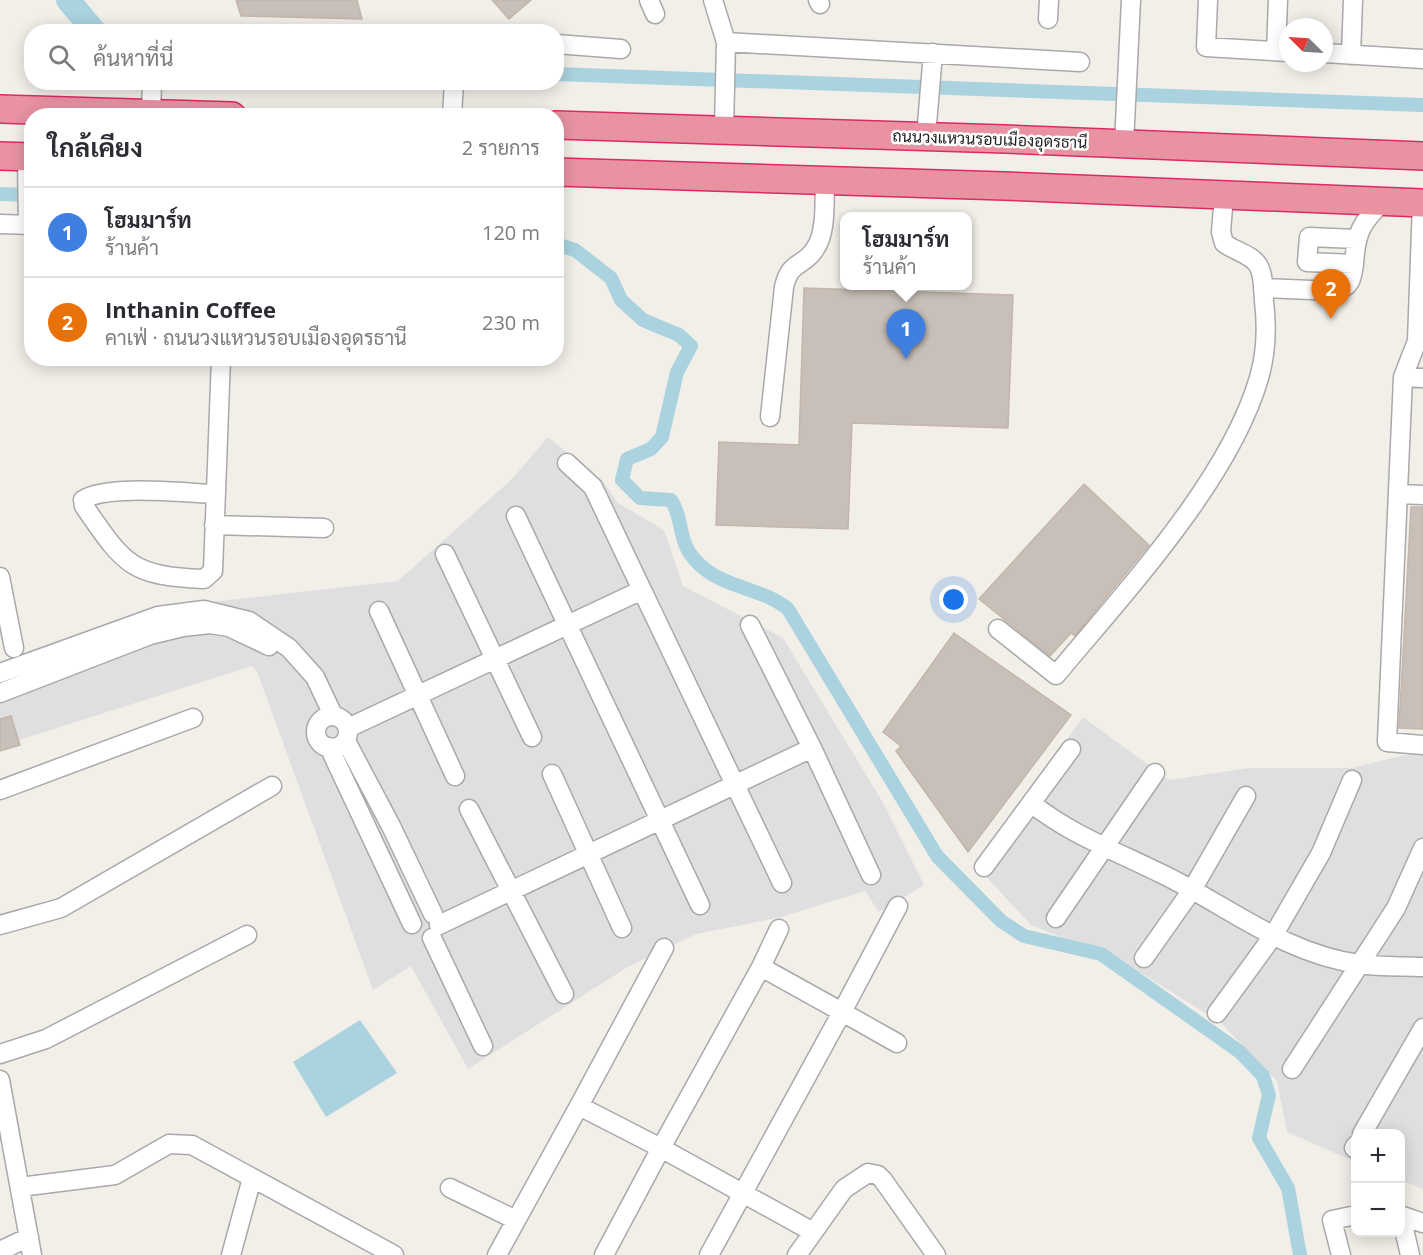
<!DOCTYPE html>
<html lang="th">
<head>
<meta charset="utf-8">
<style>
  :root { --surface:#fff; --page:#f2f2f3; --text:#2b2b33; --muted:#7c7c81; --line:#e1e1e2; --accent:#d40000 }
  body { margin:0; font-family:"Open Sans",Sarabun,sans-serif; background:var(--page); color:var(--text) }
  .controls { position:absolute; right:18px; bottom:18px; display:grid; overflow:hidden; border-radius:12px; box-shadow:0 3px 15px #0003 }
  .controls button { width:54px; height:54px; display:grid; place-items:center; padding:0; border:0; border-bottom:2px solid var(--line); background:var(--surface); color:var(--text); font:30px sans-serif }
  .compass { position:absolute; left:1279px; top:18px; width:54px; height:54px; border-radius:50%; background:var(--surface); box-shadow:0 3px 15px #0003; rotate:294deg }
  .you { position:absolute; left:954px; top:600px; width:21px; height:21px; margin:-15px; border:4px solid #fff; border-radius:50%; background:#1a73e8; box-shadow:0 0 0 9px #1a73e833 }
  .badge { display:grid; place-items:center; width:39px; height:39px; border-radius:50%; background:var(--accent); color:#fff; font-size:20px; font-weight:700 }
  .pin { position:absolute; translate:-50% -50px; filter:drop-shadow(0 2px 3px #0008) }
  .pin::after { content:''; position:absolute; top:32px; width:21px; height:18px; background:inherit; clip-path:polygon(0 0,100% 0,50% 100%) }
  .popup { position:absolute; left:840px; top:212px; width:132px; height:78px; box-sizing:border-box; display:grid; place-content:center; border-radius:12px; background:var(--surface); filter:drop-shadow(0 2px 4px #0005); font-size:20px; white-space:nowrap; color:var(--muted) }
  .popup b { font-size:22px; color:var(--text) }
  .popup::after { content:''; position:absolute; left:50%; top:100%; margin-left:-12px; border:12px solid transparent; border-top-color:var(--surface) }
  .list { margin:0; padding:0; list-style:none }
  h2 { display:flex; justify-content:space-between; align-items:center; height:78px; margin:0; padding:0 24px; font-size:26px }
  h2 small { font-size:20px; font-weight:400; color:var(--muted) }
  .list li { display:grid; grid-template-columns:39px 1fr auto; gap:18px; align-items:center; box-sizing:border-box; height:90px; padding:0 24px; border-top:2px solid var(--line) }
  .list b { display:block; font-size:22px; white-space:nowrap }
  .list p { margin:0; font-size:20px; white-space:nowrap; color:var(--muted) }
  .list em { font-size:20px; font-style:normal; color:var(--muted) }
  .icon { flex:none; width:33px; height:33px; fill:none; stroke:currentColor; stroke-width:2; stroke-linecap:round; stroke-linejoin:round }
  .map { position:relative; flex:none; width:1423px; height:1255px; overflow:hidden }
  .search { position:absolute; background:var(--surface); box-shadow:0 3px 15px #0003; left:24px; top:24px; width:540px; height:66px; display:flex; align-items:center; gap:15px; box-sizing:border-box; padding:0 21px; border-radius:24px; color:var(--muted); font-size:22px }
  .panel { position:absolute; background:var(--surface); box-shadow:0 3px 15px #0003; left:24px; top:108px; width:540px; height:258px; border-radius:24px }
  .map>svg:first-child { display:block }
  .residential { fill:#e0dfdf }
  .water { fill:#aad3df }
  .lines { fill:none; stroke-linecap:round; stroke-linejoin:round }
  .canal { stroke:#aad3df; stroke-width:14 }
  .river { stroke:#aad3df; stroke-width:24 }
  .building { fill:#c7bfb8; stroke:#c4b6ab; stroke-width:1.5 }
  .minor-casing { stroke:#a9a9a9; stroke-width:21 }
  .highway-casing { stroke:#dc2a67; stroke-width:30 }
  .minor { stroke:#fff; stroke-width:18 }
  .highway { stroke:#e892a2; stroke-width:27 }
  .labels { text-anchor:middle; stroke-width:5; stroke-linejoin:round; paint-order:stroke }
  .street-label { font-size:16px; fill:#222; stroke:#fff }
</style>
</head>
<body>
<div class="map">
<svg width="1423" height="1255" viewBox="0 0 1423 1255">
  <rect width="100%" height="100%" fill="#f2efe9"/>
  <path class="residential" d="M 548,437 L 603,481 L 618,503 L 664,530 L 683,586 L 783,638 L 882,801 L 924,885 L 879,912 L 865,891 L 781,917 L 696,934 L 626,968 L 468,1069 L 411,966 L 373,990 L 258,674 L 252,666 L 0,746 L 0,672 L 148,609 L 398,581 L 512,479 Z
    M 1083,717 L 1169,780 L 1249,768 L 1351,768 L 1423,751 L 1423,1189 L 1401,1180 L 1400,1134 L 1356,1134 L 1355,1162 L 1287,1132 L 1277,1081 L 1221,1023 L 1128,965 L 1031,925 L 976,866 Z"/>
  <path class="water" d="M 360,1020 L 397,1073 L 326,1117 L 293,1062 Z"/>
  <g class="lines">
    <path class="canal" d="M 556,74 L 1423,105
      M 0,194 L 32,195
      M 556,244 L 575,250 L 611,278 L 621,300 L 643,320 L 679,335 L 691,346 L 677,372 L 662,437 L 651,449 L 627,459 L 622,480 L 640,498 L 671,500 C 682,516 679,537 689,552 C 713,589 757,584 788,609 L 937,856 L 1001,921 L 1024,936 L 1101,954 L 1240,1052 L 1263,1076 L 1269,1095 L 1259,1138 L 1288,1188 L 1300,1255"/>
    <path class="river" d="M 68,0 L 95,32"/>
  </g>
  <path class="building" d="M 236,0 L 357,0 L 362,19 L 241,16 Z
    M 492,0 L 531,0 L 509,19 Z
    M 804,288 L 1013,295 L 1008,428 L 852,423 L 848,529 L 716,525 L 719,442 L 799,445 Z
    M 1084,484 L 1149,545 L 1075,636 L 1071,633 L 1050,656 L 979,599 Z
    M 1411,507 L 1423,507 L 1423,729 L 1399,728 Z
    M 954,633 L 1071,715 L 968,852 L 896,751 L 901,746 L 883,732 Z
    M 11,716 L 20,745 L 0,751 L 0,719 Z"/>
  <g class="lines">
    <defs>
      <path id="minor" d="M 649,0 L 655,14
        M 713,0 L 726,42 L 724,130
        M 818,0 L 820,4
        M 1208,0 L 1206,47 L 1288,52
        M 1048,19 L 1049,0
        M 726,42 L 1080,62
        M 556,44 L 621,49
        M 1276,51 L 1278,0
        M 1324,53 L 1423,59
        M 1351,55 L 1353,0
        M 151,113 L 152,82
        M 452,116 L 454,82
        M 926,136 L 933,53
        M 1124,144 L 1131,0
        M 27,157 L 28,225
        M 1422,203 L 1417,341 L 1403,377 L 1387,742 L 1423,745
        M 0,224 L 32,225
        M 1356,239 L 1309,237 L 1307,262 L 1354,264 C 1356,233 1361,222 1384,201
        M 1263,288 L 1335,291 C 1351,287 1352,279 1354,264
        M 1403,377 L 1423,378
        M 770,417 L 784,287 C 790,260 804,267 815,249 C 827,232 824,201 825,180
        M 215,494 C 186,493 105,484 83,500 L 84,506 C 124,564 130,576 204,579 L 213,571 L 221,358
        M 1398,494 L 1423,495
        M 516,516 L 700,905
        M 214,525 L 324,528
        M 445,554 L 532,737
        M 0,577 L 14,648
        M 642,590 L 782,883
        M 379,611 L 455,776
        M 998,629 L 1056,675 C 1124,593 1229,481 1259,378 C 1266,354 1267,326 1264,301 C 1263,289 1264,275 1258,265 C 1251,254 1234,251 1224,243 L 1221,232 L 1224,195
        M 0,673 L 158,616 L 204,610 L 249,621 L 289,648 L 315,677 L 333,715
        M 0,693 L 150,635 L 183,627 L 210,624 L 229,627 L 269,646
        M316 732a16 16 0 1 1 32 0a16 16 0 1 1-32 0Z
        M 348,728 L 642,590 L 593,487 L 567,463
        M 346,741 L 391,826 L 433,914
        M 329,747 L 412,924
        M 812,748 L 871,875
        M 552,774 L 622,928
        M 0,790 L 193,718
        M 1031,803 C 1071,835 1118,852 1164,875 C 1228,906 1285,954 1359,964 C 1380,967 1402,966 1423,967
        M 469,809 L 564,994
        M 984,867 L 1071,749
        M 1056,918 L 1155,773
        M 0,925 L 61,908 L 272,786
        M 439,925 L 812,748 L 750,625
        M 432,938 L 483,1046
        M 1144,958 L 1192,890 L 1246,796
        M 761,967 L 779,929
        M 1217,1013 L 1273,936 L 1321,853 L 1352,780
        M 0,1054 L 46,1039 L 247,935
        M 1292,1069 L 1396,908 L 1423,848
        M 0,1080 L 32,1255
        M 1362,1134 L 1423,1028
        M 1354,1148 L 1356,1145
        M 20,1187 L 115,1175 L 169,1144 L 192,1145 L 394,1255
        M 450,1188 L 516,1220
        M 1400,1215 L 1423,1223
        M 1401,1216 L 1410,1255
        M 813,1232 L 661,1148 L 761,967 L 842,1012 L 898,906
        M 0,1251 L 29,1237
        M 231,1255 L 252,1178
        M 497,1255 L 579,1106
        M 604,1255 L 661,1148 L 579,1106 L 664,948
        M 709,1255 L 842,1012 L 897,1043
        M 797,1255 L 844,1189 L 868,1173 L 878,1175 L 883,1180 L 936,1255
        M 1341,1255 L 1332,1220 L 1356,1215"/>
      <path id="highway" d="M 0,109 L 232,116
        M 556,125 L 1005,139 L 1423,156
        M 0,156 L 32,157
        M 556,172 L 1004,186 L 1423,203"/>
    </defs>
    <use href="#minor" class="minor-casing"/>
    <use href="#highway" class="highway-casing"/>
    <use href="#minor" class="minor"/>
    <use href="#highway" class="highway"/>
  </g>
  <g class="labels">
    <g class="street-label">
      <text transform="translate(990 139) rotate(2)" y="6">ถนนวงแหวนรอบเมืองอุดรธานี</text>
    </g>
  </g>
</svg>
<div class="controls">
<button>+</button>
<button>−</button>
</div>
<svg class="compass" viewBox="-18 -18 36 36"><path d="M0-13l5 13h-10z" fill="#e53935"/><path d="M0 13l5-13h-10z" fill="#7c7c81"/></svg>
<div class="you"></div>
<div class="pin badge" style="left:906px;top:359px;background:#3f7fe0">1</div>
<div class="popup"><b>โฮมมาร์ท</b>ร้านค้า</div>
<div class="pin badge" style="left:1331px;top:319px;background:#e8710a">2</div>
<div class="search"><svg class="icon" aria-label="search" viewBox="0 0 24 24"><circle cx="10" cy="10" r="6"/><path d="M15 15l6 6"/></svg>ค้นหาที่นี่</div>
<section class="panel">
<h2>ใกล้เคียง<small>2 รายการ</small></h2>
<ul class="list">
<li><span class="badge" style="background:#3f7fe0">1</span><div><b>โฮมมาร์ท</b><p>ร้านค้า</p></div><em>120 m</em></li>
<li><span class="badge" style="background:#e8710a">2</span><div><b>Inthanin Coffee</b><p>คาเฟ่ · ถนนวงแหวนรอบเมืองอุดรธานี</p></div><em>230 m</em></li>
</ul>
</section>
</div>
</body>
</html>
